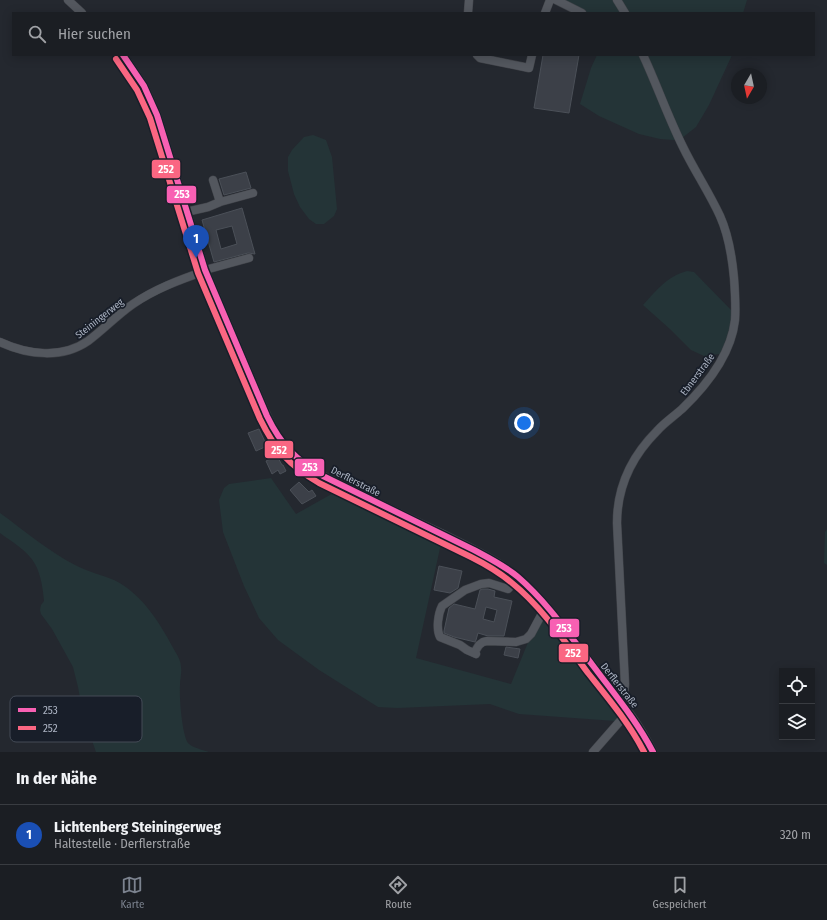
<!DOCTYPE html>
<html lang="de">
<head>
<meta charset="utf-8">
<style>
  :root { --surface:#1b1e23; --page:#24272b; --text:#f1f3f6; --muted:#a0a2a6; --line:#393c41; --accent:#7c838f }
  body { margin:0; font-family:"Fira Sans Condensed",sans-serif; background:var(--page); color:var(--text) }
  .controls { position:absolute; right:12px; bottom:12px; display:grid; overflow:hidden; border-radius:0px; box-shadow:0 2px 10px #0003 }
  .controls button { width:36px; height:36px; display:grid; place-items:center; padding:0; border:0; border-bottom:1px solid var(--line); background:var(--surface); color:var(--text); font:20px sans-serif }
  .compass { position:absolute; left:731px; top:68px; width:36px; height:36px; border-radius:50%; background:var(--surface); box-shadow:0 2px 10px #0003; rotate:189deg }
  .you { position:absolute; left:524px; top:423px; width:14px; height:14px; margin:-10px; border:3px solid #fff; border-radius:50%; background:#1a73e8; box-shadow:0 0 0 6px #1a73e833 }
  .badge { display:grid; place-items:center; width:26px; height:26px; border-radius:50%; background:var(--accent); color:#fff; font-size:13px; font-weight:700 }
  .pin { position:absolute; translate:-50% -33px; filter:drop-shadow(0 1px 2px #0008) }
  .pin::after { content:''; position:absolute; top:21px; width:14px; height:12px; background:inherit; clip-path:polygon(0 0,100% 0,50% 100%) }
  .list { margin:0; padding:0; list-style:none }
  h2 { display:flex; justify-content:space-between; align-items:center; height:52px; margin:0; padding:0 16px; font-size:17px }
  h2 small { font-size:13px; font-weight:400; color:var(--muted) }
  .list li { display:grid; grid-template-columns:26px 1fr auto; gap:12px; align-items:center; box-sizing:border-box; height:60px; padding:0 16px; border-top:1px solid var(--line) }
  .list b { display:block; font-size:15px; white-space:nowrap }
  .list p { margin:0; font-size:13px; white-space:nowrap; color:var(--muted) }
  .list em { font-size:13px; font-style:normal; color:var(--muted) }
  .icon { flex:none; width:22px; height:22px; fill:none; stroke:currentColor; stroke-width:2; stroke-linecap:round; stroke-linejoin:round }
  .map { position:relative; flex:none; width:827px; height:752px; overflow:hidden }
  .search { position:absolute; background:var(--surface); box-shadow:0 2px 10px #0003; left:12px; right:12px; top:12px; height:44px; display:flex; align-items:center; gap:10px; box-sizing:border-box; padding:0 14px; border-radius:0px; color:var(--muted); font-size:15px }
  .sheet { height:112px; background:var(--surface) }
  nav { display:flex; justify-content:space-around; align-items:center; box-sizing:border-box; height:56px; border-top:1px solid var(--line); background:var(--surface); font-size:11px; color:var(--muted) }
  nav a { display:grid; justify-items:center; gap:2px }
  nav .on { color:var(--accent) }
  .map>svg:first-child { display:block }
  .green { fill:#243437 }
  .building { fill:#3c4048; stroke:#4b5058; fill-rule:evenodd }
  .lines { fill:none; stroke-linecap:round; stroke-linejoin:round }
  .minor-casing { stroke:#404349; stroke-width:9 }
  .minor { stroke:#53575e; stroke-width:8 }
  .bus-1-casing { stroke:#181e29; stroke-width:9 }
  .bus-2-casing { stroke:#181e29; stroke-width:9 }
  .bus-1 { stroke:#f860b3; stroke-width:6 }
  .bus-2 { stroke:#fa6682; stroke-width:6 }
  .labels { text-anchor:middle; stroke-width:3.5; stroke-linejoin:round; paint-order:stroke }
  .street-label { font-size:10px; fill:#acb4c3; stroke:#181e29 }
  .key { fill:#181e29; stroke:#444b57; stroke-width:1 }
  .key-label { font-size:11px; fill:#acb4c3 }
  .line-badge { stroke:#181e29; stroke-width:1.5 }
  .badge-label { font-size:11px; text-anchor:middle; font-weight:bold; fill:#fff }
</style>
</head>
<body>
<div class="map">
<svg width="827" height="752" viewBox="0 0 827 752">
  <rect width="100%" height="100%" fill="#24282f"/>
  <path class="green" d="M 561,0 L 747,0 L 743,13 L 585,13 Z
    M 597,55 L 732,55 L 709,105 L 696,127 L 682,138 L 674,140 L 660,139 L 639,134 L 599,116 L 580,104 L 591,68 Z
    M 313,135 L 326,140 L 332,157 L 337,209 L 334,216 L 324,224 L 316,224 L 309,219 L 300,207 L 294,194 L 288,171 L 288,157 L 292,150 L 304,137 Z
    M 687,271 L 694,272 L 732,311 C 731,327 727,339 720,354 L 704,356 L 691,350 L 671,330 L 643,305 C 657,290 666,277 687,271 Z
    M 271,478 L 296,514 L 337,491 L 356,497 L 442,539 L 416,658 L 511,684 L 542,608 L 621,709 L 629,722 L 519,714 L 490,704 L 398,708 L 378,707 L 319,670 L 278,640 L 259,618 L 244,586 L 223,532 L 219,500 L 224,488 L 229,484 Z
    M 0,513 C 25,531 49,552 77,566 C 89,572 102,575 114,580 C 143,594 161,625 176,653 C 178,656 181,662 181,667 C 182,672 180,679 180,685 C 179,695 182,738 189,744 C 194,748 203,750 209,752 L 96,752 L 83,715 L 78,687 L 73,667 L 52,629 L 41,614 L 40,610 L 41,605 L 44,601 C 43,589 41,575 35,564 C 28,551 12,542 0,533 Z
    M 827,529 L 827,565 L 824,563 L 825,532 Z"/>
  <path class="building" d="M 543,55 L 579,55 L 569,113 L 534,108 Z
    M 246,172 L 251,188 L 224,195 L 219,179 Z
    M 242,208 L 255,254 L 248,253 L 214,262 L 202,220 ZM 232,226 L 237,244 L 221,249 L 216,230 Z
    M 259,429 L 267,446 L 256,451 L 248,433 Z
    M 277,456 L 282,465 L 283,465 L 286,471 L 280,474 L 278,470 L 272,474 L 266,461 Z
    M 299,482 L 309,492 L 312,490 L 316,496 L 302,504 L 290,490 Z
    M 439,566 L 462,571 L 458,588 L 450,593 L 434,590 Z
    M 482,589 L 488,589 L 495,591 L 494,597 L 512,601 L 504,636 L 488,636 L 478,633 L 476,640 L 475,642 L 454,637 L 444,633 L 444,631 L 449,608 L 454,604 L 475,609 L 480,590 ZM 486,607 L 497,610 L 494,622 L 483,619 Z
    M 506,647 L 520,649 L 518,658 L 504,655 Z"/>
  <g class="lines">
    <defs>
      <path id="minor" d="M 68,0 L 82,13
        M 556,0 L 582,13
        M 617,0 L 625,13
        M 468,13 L 469,0
        M 545,13 L 550,0
        M 123,55 L 144,86 L 157,115 L 205,270 L 262,404 C 269,420 276,436 288,449 C 308,471 337,483 364,496 C 390,509 417,522 443,534 C 464,545 485,554 504,567 C 540,591 564,629 591,663 C 613,692 637,719 653,752
        M 477,55 L 480,58 L 529,68 L 532,55
        M 213,180 L 220,202
        M 186,212 L 208,207 L 220,202 L 253,193
        M 205,270 L 249,258
        M 0,342 C 28,355 62,359 88,341 C 103,330 117,315 133,304 C 155,289 179,280 205,271
        M 474,653 L 479,645 L 483,642 L 487,641 L 516,642 L 526,639 L 531,634 L 546,606
        M 476,654 L 467,650 L 460,645 L 440,637 C 436,629 438,614 442,606 L 465,590 L 481,584 L 489,583 L 508,589 L 518,578
        M 620,701 L 624,694 L 625,684 L 617,523 C 617,487 631,457 657,431 C 664,423 673,417 682,409 C 706,386 731,355 735,320 C 736,306 735,292 734,278 C 732,256 729,236 720,216 C 709,192 694,170 683,147 C 668,117 657,85 643,55
        M 593,752 L 628,712"/>
    </defs>
    <use href="#minor" class="minor-casing"/>
    <use href="#minor" class="minor"/>
    <defs>
      <path id="bus-1" d="M 123,55 L 144,86 L 157,115 L 205,270 L 267,416 C 281,445 296,460 323,476 L 474,550 C 489,558 505,566 518,577 C 548,603 570,636 594,667 C 615,695 637,721 653,752"/>
      <path id="bus-2" d="M 116,59 L 137,90 L 150,118 L 198,273 L 260,419 C 275,450 290,466 319,483 L 471,557 C 485,564 499,572 512,583 C 542,607 565,642 588,673 C 608,698 629,723 644,752"/>
    </defs>
    <use href="#bus-1" class="bus-1-casing"/>
    <use href="#bus-2" class="bus-2-casing"/>
    <use href="#bus-1" class="bus-1"/>
    <use href="#bus-2" class="bus-2"/>
  </g>
  <g class="labels">
    <g class="street-label">
      <text transform="translate(99 318) rotate(-38)" y="4">Steiningerweg</text>
      <text transform="translate(697 374) rotate(-53)" y="4">Ebnerstraße</text>
      <text transform="translate(356 481) rotate(27)" y="4">Derflerstraße</text>
      <text transform="translate(620 685) rotate(52)" y="4">Derflerstraße</text>
    </g>
  </g>
  <rect x="10" y="696" width="132" height="46" rx="6" class="key"/>
  <rect x="18" y="708" width="18" height="4" fill="#f860b3"/>
  <rect x="18" y="726" width="18" height="4" fill="#fa6682"/>
  <g class="key-label">
    <text x="43" y="714">253</text>
    <text x="43" y="732">252</text>
  </g>
  <g class="line-badge">
    <rect x="151" y="159" width="30" height="20" rx="4" fill="#fa6682"/>
    <rect x="166" y="185" width="31" height="19" rx="4" fill="#f860b3"/>
    <rect x="264" y="440" width="30" height="19" rx="4" fill="#fa6682"/>
    <rect x="294" y="458" width="31" height="19" rx="4" fill="#f860b3"/>
    <rect x="549" y="618" width="31" height="20" rx="4" fill="#f860b3"/>
    <rect x="558" y="643" width="31" height="20" rx="4" fill="#fa6682"/>
  </g>
  <g class="badge-label">
    <text x="166" y="173">252</text>
    <text x="182" y="198">253</text>
    <text x="279" y="454">252</text>
    <text x="310" y="471">253</text>
    <text x="564" y="632">253</text>
    <text x="573" y="657">252</text>
  </g>
</svg>
<div class="controls">
<button><svg class="icon" aria-label="locate" viewBox="0 0 24 24"><circle cx="12" cy="12" r="6"/><path d="M12 2v4M12 18v4M2 12h4M18 12h4"/></svg></button>
<button><svg class="icon" aria-label="layers" viewBox="0 0 24 24"><path d="M12 4l9 5-9 5-9-5zM3 14l9 5 9-5"/></svg></button>
</div>
<svg class="compass" viewBox="-18 -18 36 36"><path d="M0-13l5 13h-10z" fill="#e53935"/><path d="M0 13l5-13h-10z" fill="#a0a2a6"/></svg>
<div class="you"></div>
<div class="pin badge" style="left:196px;top:258px;background:#1a4fb4">1</div>
<div class="search"><svg class="icon" aria-label="search" viewBox="0 0 24 24"><circle cx="10" cy="10" r="6"/><path d="M15 15l6 6"/></svg>Hier suchen</div>
</div>
<section class="sheet">
<h2>In der Nähe<small></small></h2>
<ul class="list">
<li><span class="badge" style="background:#1a4fb4">1</span><div><b>Lichtenberg Steiningerweg</b><p>Haltestelle · Derflerstraße</p></div><em>320 m</em></li>
</ul>
</section>
<nav>
<a class="on"><svg class="icon" aria-label="map" viewBox="0 0 24 24"><path d="M3 6l6-2 6 2 6-2v14l-6 2-6-2-6 2zM9 4v14M15 6v14"/></svg>Karte</a>
<a><svg class="icon" aria-label="directions" viewBox="0 0 24 24"><path d="M12 3l9 9-9 9-9-9zM9 14v-3h6M13 9l2 2-2 2"/></svg>Route</a>
<a><svg class="icon" aria-label="saved" viewBox="0 0 24 24"><path d="M7 4h10v16l-5-4-5 4z"/></svg>Gespeichert</a>
</nav>
</body>
</html>
